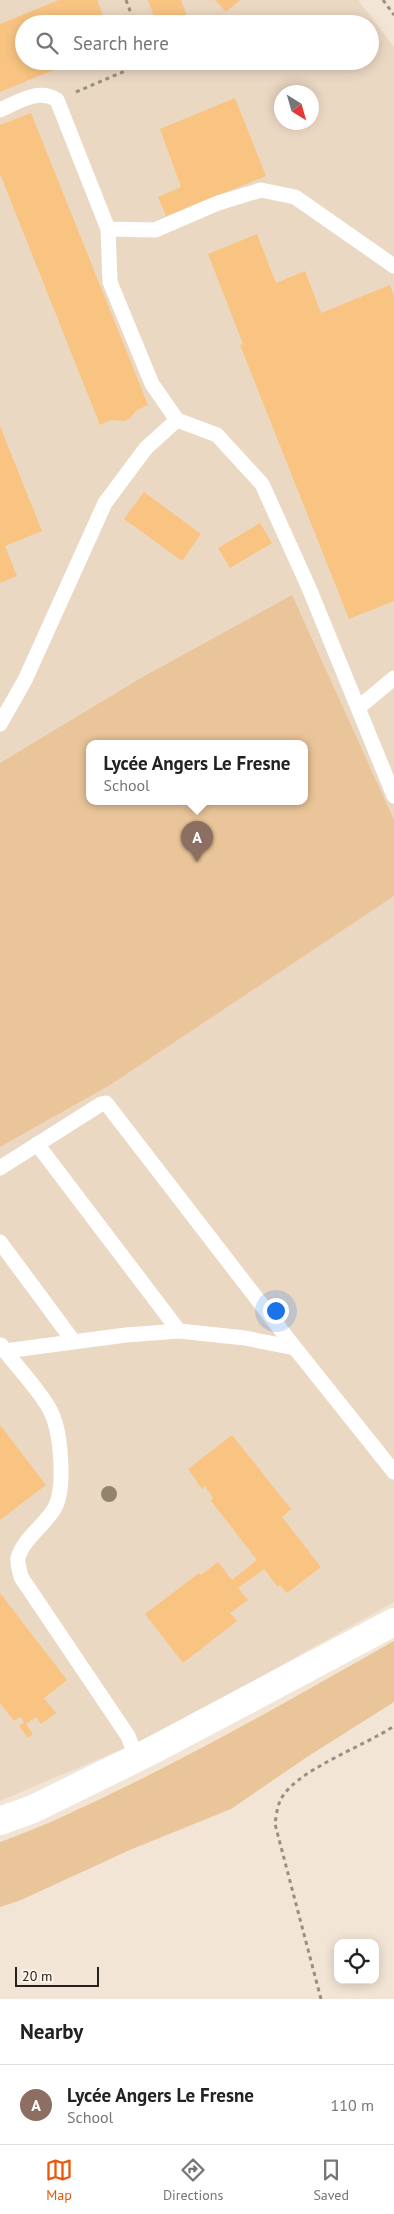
<!DOCTYPE html>
<html lang="en">
<head>
<meta charset="utf-8">
<style>
  :root { --surface:#fff; --page:#f6f6f6; --text:#222; --muted:#767676; --line:#e0e0e0; --accent:#ea580c }
  body { margin:0; font-family:"PT Sans",sans-serif; background:var(--page); color:var(--text) }
  .controls { position:absolute; right:15px; bottom:15px; display:grid; overflow:hidden; border-radius:10px; box-shadow:0 2px 12px #0003 }
  .controls button { width:45px; height:45px; display:grid; place-items:center; padding:0; border:0; border-bottom:1px solid var(--line); background:var(--surface); color:var(--text); font:25px sans-serif }
  .compass { position:absolute; left:274px; top:85px; width:45px; height:45px; border-radius:50%; background:var(--surface); box-shadow:0 2px 12px #0003; rotate:143deg }
  .scale { position:absolute; left:15px; bottom:12px; width:84px; box-sizing:border-box; padding-left:5px; border:2px solid #27221d; border-top:0; font-size:14px; line-height:18px; white-space:nowrap; color:#27221d; -webkit-text-stroke:4px #fef3e7; paint-order:stroke }
  .you { position:absolute; left:275px; top:1310px; width:18px; height:18px; margin:-12px; border:4px solid #fff; border-radius:50%; background:#1a73e8; box-shadow:0 0 0 8px #1a73e833 }
  .badge { display:grid; place-items:center; width:32px; height:32px; border-radius:50%; background:var(--accent); color:#fff; font-size:16px; font-weight:700 }
  .pin { position:absolute; translate:-50% -41px; filter:drop-shadow(0 1px 2px #0008) }
  .pin::after { content:''; position:absolute; top:26px; width:18px; height:15px; background:inherit; clip-path:polygon(0 0,100% 0,50% 100%) }
  .popup { position:absolute; left:86px; top:740px; width:222px; height:65px; box-sizing:border-box; display:grid; place-content:center; border-radius:10px; background:var(--surface); filter:drop-shadow(0 1px 4px #0005); font-size:16px; white-space:nowrap; color:var(--muted) }
  .popup b { font-size:19px; color:var(--text) }
  .popup::after { content:''; position:absolute; left:50%; top:100%; margin-left:-10px; border:10px solid transparent; border-top-color:var(--surface) }
  .list { margin:0; padding:0; list-style:none }
  h2 { display:flex; justify-content:space-between; align-items:center; height:65px; margin:0; padding:0 20px; font-size:21px }
  h2 small { font-size:16px; font-weight:400; color:var(--muted) }
  .list li { display:grid; grid-template-columns:32px 1fr auto; gap:15px; align-items:center; box-sizing:border-box; height:80px; padding:0 20px; border-top:1px solid var(--line) }
  .list b { display:block; font-size:19px; white-space:nowrap }
  .list p { margin:0; font-size:16px; white-space:nowrap; color:var(--muted) }
  .list em { font-size:16px; font-style:normal; color:var(--muted) }
  .icon { flex:none; width:28px; height:28px; fill:none; stroke:currentColor; stroke-width:2; stroke-linecap:round; stroke-linejoin:round }
  .map { position:relative; flex:none; width:394px; height:1999px; overflow:hidden }
  .search { position:absolute; background:var(--surface); box-shadow:0 2px 12px #0003; left:15px; right:15px; top:15px; height:55px; display:flex; align-items:center; gap:12px; box-sizing:border-box; padding:0 18px; border-radius:28px; color:var(--muted); font-size:19px }
  .sheet { height:145px; background:var(--surface) }
  nav { display:flex; justify-content:space-around; align-items:center; box-sizing:border-box; height:70px; border-top:1px solid var(--line); background:var(--surface); font-size:14px; color:var(--muted) }
  nav a { display:grid; justify-items:center; gap:2px }
  nav .on { color:var(--accent) }
  .map>svg:first-child { display:block }
  .built { fill:#ebd8c3; fill-rule:evenodd }
  .green { fill:#eac599; fill-rule:evenodd }
  .building { fill:#f9c482 }
  .lines { fill:none; stroke-linecap:round; stroke-linejoin:round }
  .path { stroke:#988e84; stroke-width:3; stroke-dasharray:4 4; stroke-linecap:butt }
  .service { stroke:#fff; stroke-width:15 }
  .minor { stroke:#fff; stroke-width:28 }
  .tree { fill:#94836c }
</style>
</head>
<body>
<div class="map">
<svg width="394" height="1999" viewBox="0 0 394 1999">
  <rect width="100%" height="100%" fill="#f2e5d6"/>
  <path class="built" d="M 0,0 L 358,0 L 394,47 L 394,1602 L 160,1733 L 0,1801 ZM 24,24 L 370,24 L 370,61 L 24,61 ZM 282,92 L 312,92 L 312,122 L 282,122 ZM 90,743 L 304,743 L 304,801 L 90,801 Z"/>
  <path class="green" d="M 292,595 L 394,820 L 394,896 L 110,1085 L 0,1147 L 0,763 L 141,678 ZM 90,743 L 304,743 L 304,801 L 90,801 Z
    M 394,1641 L 394,1702 L 307,1757 L 231,1809 L 132,1849 L 21,1900 L 0,1907 L 0,1842 C 45,1826 88,1805 131,1784 C 221,1740 307,1690 394,1641 Z"/>
  <path class="building" d="M 59,0 L 97,0 L 106,24 L 24,24 L 24,61 L 75,61 L 0,92 L 0,24 Z
    M 148,0 L 181,0 L 190,24 L 157,24 Z
    M 215,0 L 240,0 L 226,12 Z
    M 235,98 L 266,176 L 166,216 L 158,197 L 181,187 L 160,129 Z
    M 31,113 L 148,405 L 137,410 L 130,418 L 125,421 L 111,420 L 100,425 L 0,174 L 0,125 Z
    M 257,234 L 276,283 L 305,271 L 321,313 L 390,285 L 394,296 L 394,601 L 349,619 L 240,345 L 243,344 L 208,254 Z
    M 0,426 L 42,531 L 5,546 L 17,576 L 0,583 Z
    M 144,492 L 201,534 L 182,561 L 124,519 Z
    M 260,523 L 272,543 L 230,568 L 218,548 Z
    M 0,1425 L 46,1485 L 0,1520 Z
    M 232,1435 L 291,1509 L 282,1517 L 321,1567 L 287,1593 L 280,1585 L 278,1587 L 264,1569 L 238,1588 L 248,1600 L 230,1613 L 237,1621 L 183,1663 L 145,1614 L 199,1573 L 201,1575 L 218,1562 L 232,1580 L 257,1560 L 211,1501 L 213,1498 L 205,1486 L 202,1489 L 188,1469 Z
    M 0,1593 L 67,1680 L 44,1698 L 56,1713 L 41,1724 L 36,1717 L 26,1724 L 33,1734 L 28,1738 L 19,1726 L 24,1722 L 20,1717 L 14,1721 L 0,1703 Z"/>
  <g class="lines">
    <path class="path" d="M 126,0 L 135,24
      M 383,0 L 394,15
      M 76,92 L 125,71 L 135,61
      M 321,1999 L 275,1824 C 276,1817 277,1808 280,1801 C 293,1771 365,1746 394,1726"/>
    <path class="service" d="M 0,110 C 18,102 38,88 57,100 L 108,229 L 110,282 L 152,384 L 177,420
      M 108,229 L 155,230 L 218,203 L 261,190 L 295,197 L 394,266
      M 358,708 L 394,678
      M 0,724 L 25,680 L 105,503 L 146,448 L 177,420 L 217,435 L 262,484 L 309,588 L 394,796
      M 37,1144 L 179,1331
      M 0,1168 L 101,1104 L 106,1103 L 295,1348
      M 0,1242 L 74,1342
      M 1,1345 L 5,1351 L 126,1335 L 179,1331 L 245,1338 L 295,1348 L 394,1472
      M 5,1351 C 19,1369 42,1393 51,1412 C 61,1432 66,1490 54,1509 C 44,1526 23,1539 18,1558 C 17,1564 20,1571 21,1577 L 128,1736 L 136,1757"/>
    <path class="minor" d="M 0,1821 L 33,1809 L 153,1750 L 394,1622"/>
  </g>
  <circle class="tree" cx="109" cy="1494" r="8"/>
</svg>
<div class="controls">
<button><svg class="icon" aria-label="locate" viewBox="0 0 24 24"><circle cx="12" cy="12" r="6"/><path d="M12 2v4M12 18v4M2 12h4M18 12h4"/></svg></button>
</div>
<svg class="compass" viewBox="-18 -18 36 36"><path d="M0-13l5 13h-10z" fill="#e53935"/><path d="M0 13l5-13h-10z" fill="#767676"/></svg>
<div class="scale">20 m</div>
<div class="you"></div>
<div class="pin badge" style="left:197px;top:862px;background:#8d6e63">A</div>
<div class="popup"><b>Lycée Angers Le Fresne</b>School</div>
<div class="search"><svg class="icon" aria-label="search" viewBox="0 0 24 24"><circle cx="10" cy="10" r="6"/><path d="M15 15l6 6"/></svg>Search here</div>
</div>
<section class="sheet">
<h2>Nearby<small></small></h2>
<ul class="list">
<li><span class="badge" style="background:#8d6e63">A</span><div><b>Lycée Angers Le Fresne</b><p>School</p></div><em>110 m</em></li>
</ul>
</section>
<nav>
<a class="on"><svg class="icon" aria-label="map" viewBox="0 0 24 24"><path d="M3 6l6-2 6 2 6-2v14l-6 2-6-2-6 2zM9 4v14M15 6v14"/></svg>Map</a>
<a><svg class="icon" aria-label="directions" viewBox="0 0 24 24"><path d="M12 3l9 9-9 9-9-9zM9 14v-3h6M13 9l2 2-2 2"/></svg>Directions</a>
<a><svg class="icon" aria-label="saved" viewBox="0 0 24 24"><path d="M7 4h10v16l-5-4-5 4z"/></svg>Saved</a>
</nav>
</body>
</html>
